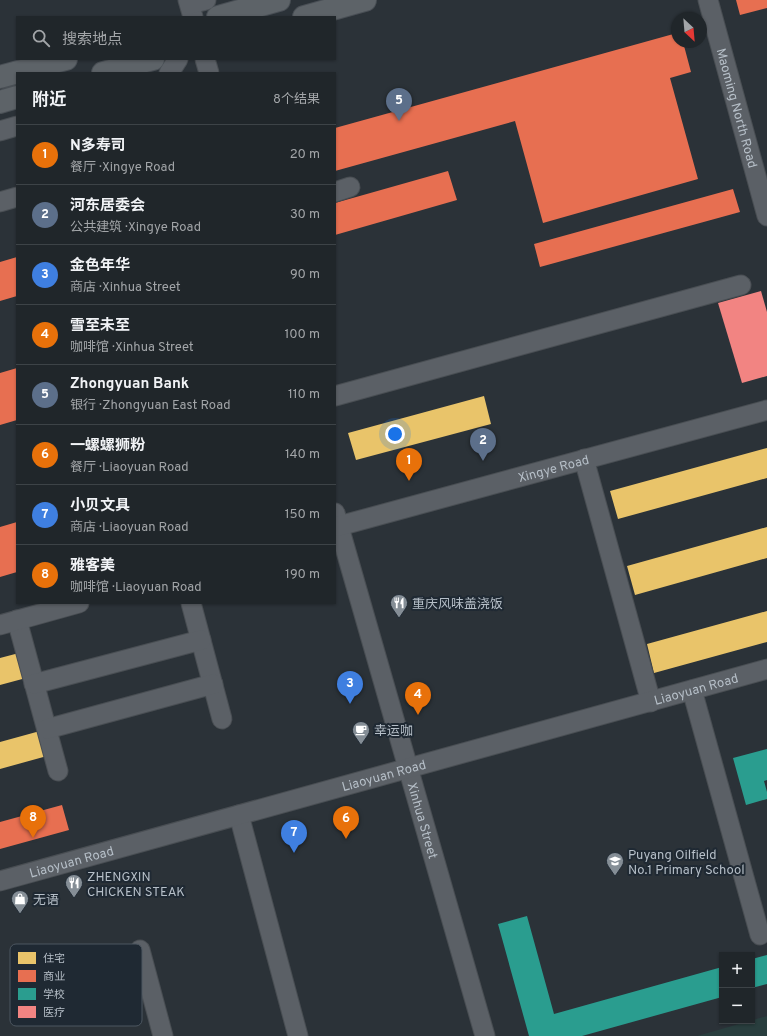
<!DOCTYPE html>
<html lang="zh">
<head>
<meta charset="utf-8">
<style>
  :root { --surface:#20262a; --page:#282e32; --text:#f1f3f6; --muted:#a2a5a8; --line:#3d4347; --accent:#858e96 }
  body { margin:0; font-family:Overpass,"Noto Sans SC",sans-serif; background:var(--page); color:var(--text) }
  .controls { position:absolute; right:12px; bottom:12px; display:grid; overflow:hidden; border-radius:0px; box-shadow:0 1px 3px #0004 }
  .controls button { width:36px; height:36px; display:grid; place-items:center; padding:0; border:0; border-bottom:1px solid var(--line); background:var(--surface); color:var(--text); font:20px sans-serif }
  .compass { position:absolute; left:671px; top:12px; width:36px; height:36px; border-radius:50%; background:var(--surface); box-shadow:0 1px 3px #0004; rotate:154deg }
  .you { position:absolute; left:395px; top:434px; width:14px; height:14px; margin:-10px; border:3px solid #fff; border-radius:50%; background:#1a73e8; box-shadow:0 0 0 6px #1a73e833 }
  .badge { display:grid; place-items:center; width:26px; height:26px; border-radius:50%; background:var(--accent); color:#fff; font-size:13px; font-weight:700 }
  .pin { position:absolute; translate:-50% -33px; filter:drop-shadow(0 1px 2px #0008) }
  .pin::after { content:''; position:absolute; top:21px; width:14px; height:12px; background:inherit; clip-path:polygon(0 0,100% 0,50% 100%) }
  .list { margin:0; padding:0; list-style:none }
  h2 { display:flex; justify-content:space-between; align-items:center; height:52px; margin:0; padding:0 16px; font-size:17px }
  h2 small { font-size:13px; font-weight:400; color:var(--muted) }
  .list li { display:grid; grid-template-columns:26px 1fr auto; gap:12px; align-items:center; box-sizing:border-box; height:60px; padding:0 16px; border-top:1px solid var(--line) }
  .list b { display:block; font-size:15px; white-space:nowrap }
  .list p { margin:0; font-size:13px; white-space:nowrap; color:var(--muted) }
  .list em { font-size:13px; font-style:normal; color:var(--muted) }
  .icon { flex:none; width:22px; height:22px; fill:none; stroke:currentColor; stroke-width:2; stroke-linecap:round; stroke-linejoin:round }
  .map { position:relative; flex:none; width:767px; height:1036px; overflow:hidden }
  .search { position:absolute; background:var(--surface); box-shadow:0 1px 3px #0004; left:16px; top:16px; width:320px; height:44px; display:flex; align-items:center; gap:10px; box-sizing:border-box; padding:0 14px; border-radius:0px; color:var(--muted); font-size:15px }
  .panel { position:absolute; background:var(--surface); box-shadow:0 1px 3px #0004; left:16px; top:72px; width:320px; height:532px; border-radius:0px }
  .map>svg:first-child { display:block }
  .green { fill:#293e3e }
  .homes { fill:#e9c46a }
  .shops { fill:#e76f51 }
  .schools { fill:#2a9d8f }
  .health { fill:#f28482 }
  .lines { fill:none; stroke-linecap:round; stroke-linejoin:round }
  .minor-casing { stroke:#494e53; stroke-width:21 }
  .major-casing { stroke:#494f55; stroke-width:24 }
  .minor { stroke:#5b6066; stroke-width:19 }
  .major { stroke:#5d6368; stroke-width:22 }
  .labels { text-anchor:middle; stroke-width:4; stroke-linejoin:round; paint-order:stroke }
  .street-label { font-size:13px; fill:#b6bfc8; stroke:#1f2933 }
  .poi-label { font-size:13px; fill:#b6bfc8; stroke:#1f2933; text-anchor:start }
  .key { fill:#1f2933; stroke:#4c5660; stroke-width:1 }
  .key-label { font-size:11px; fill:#b6bfc8 }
</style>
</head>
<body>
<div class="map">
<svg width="767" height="1036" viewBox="0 0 767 1036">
  <rect width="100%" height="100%" fill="#2b3238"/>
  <path class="green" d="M 767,1016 L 767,1036 L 697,1036 Z"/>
  <path class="homes" d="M 484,396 L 491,424 L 356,460 L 348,433 Z
    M 767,448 L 767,478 L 618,519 L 610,491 Z
    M 767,527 L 767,558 L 635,595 L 627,566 Z
    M 767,611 L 767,642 L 654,673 L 647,644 Z
    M 19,653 L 26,678 L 0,685 L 0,658 Z
    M 40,731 L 47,756 L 0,769 L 0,742 Z"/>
  <path class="shops" d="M 736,0 L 767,0 L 767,8 L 740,15 Z
    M 677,33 L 677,42 L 683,42 L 691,72 L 670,78 L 698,179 L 543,223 L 515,121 L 335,171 L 335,128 Z
    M 448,171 L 457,200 L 335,235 L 335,203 Z
    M 733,189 L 740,212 L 540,267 L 534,244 Z
    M 17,257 L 17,296 L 0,301 L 0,262 Z
    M 17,368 L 17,420 L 0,425 L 0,373 Z
    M 17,522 L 17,572 L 0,577 L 0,527 Z
    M 62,805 L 69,830 L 0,849 L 0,822 Z"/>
  <path class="schools" d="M 767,749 L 767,780 L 764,781 L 767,792 L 767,799 L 746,805 L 733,758 Z
    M 527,916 L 554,1014 L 722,967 L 722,997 L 582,1036 L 529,1036 L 498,924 Z
    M 767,955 L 767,984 L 752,988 L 752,959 Z"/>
  <path class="health" d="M 761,291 L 767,312 L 767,376 L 742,383 L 718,303 Z"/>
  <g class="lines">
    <defs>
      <g id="minor">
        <path d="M 188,0 L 193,17"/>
        <path id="s1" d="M 708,0 L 767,216"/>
        <path d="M 190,4 L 206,0"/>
        <path d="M 205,59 L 209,73"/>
        <path d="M 169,73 L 178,59"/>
        <path d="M 0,131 L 17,126"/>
        <path d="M 335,192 L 350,187"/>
        <path d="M 0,202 L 17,197"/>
        <path d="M 335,396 L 741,285"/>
        <path d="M 584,459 L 651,702"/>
        <path id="s2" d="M 335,513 L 485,1036"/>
        <path id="s3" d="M 339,526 L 767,410"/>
        <path d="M 191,603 L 222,719"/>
        <path d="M 17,620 L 58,771"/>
        <path d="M 0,625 L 79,603"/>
        <path d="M 34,684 L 201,640"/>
        <path d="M 692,690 L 760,935"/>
        <path d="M 47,729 L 213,684"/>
        <path d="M 239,815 L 298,1036"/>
        <path id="s4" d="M 0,881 L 767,669"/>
        <path d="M 140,950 L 163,1036"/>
      </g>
      <path id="major" d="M 218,17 L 279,0
        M 304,17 L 365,0
        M 103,73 L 153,59
        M 0,77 L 66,59
        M 0,102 L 17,97"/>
    </defs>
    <use href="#minor" class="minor-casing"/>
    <use href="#major" class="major-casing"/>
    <use href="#minor" class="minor"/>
    <use href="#major" class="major"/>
  </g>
  <defs>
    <symbol id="restaurant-pin" viewBox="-11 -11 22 30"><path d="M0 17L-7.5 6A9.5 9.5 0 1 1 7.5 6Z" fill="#858e96" stroke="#1f2933"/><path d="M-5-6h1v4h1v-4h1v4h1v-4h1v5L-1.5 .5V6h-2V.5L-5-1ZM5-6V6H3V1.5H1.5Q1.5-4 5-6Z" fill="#fff"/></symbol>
    <symbol id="cafe-pin" viewBox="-11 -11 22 30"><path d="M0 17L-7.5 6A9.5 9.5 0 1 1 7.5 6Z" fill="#858e96" stroke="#1f2933"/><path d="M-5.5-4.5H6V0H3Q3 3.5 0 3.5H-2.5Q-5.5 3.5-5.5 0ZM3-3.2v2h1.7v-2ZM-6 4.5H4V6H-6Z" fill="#fff"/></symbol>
    <symbol id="school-pin" viewBox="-11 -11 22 30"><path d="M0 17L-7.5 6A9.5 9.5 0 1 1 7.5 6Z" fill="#858e96" stroke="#1f2933"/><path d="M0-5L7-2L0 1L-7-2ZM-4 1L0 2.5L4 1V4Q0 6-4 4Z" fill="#fff"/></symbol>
    <symbol id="shop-pin" viewBox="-11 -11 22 30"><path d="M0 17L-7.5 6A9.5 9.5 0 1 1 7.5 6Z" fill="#858e96" stroke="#1f2933"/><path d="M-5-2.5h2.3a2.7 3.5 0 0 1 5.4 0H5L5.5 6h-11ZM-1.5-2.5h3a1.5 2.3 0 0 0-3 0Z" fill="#fff"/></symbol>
  </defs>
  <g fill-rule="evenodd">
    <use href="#restaurant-pin" x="389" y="593" width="20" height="27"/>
    <use href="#cafe-pin" x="351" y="720" width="20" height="27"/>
    <use href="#school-pin" x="605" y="851" width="20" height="27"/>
    <use href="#restaurant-pin" x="64" y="873" width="20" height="27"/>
    <use href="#shop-pin" x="10" y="889" width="20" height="27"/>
  </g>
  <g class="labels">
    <g class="street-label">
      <text dy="5" stroke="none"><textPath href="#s1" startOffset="112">Maoming North Road</textPath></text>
      <text dy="5" stroke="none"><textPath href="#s3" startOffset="222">Xingye Road</textPath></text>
      <text dy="5" stroke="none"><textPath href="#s4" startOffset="722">Liaoyuan Road</textPath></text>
      <text dy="5" stroke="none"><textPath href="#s4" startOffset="398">Liaoyuan Road</textPath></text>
      <text dy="5" stroke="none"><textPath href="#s2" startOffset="320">Xinhua Street</textPath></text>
      <text dy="5" stroke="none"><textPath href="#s4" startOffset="74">Liaoyuan Road</textPath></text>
    </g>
    <g class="poi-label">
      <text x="412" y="608">重庆风味盖浇饭</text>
      <text x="374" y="735">幸运咖</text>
      <text x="628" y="859">Puyang Oilfield<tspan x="628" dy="15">No.1 Primary School</tspan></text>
      <text x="87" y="881">ZHENGXIN<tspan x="87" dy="15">CHICKEN STEAK</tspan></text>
      <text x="33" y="904">无语</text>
    </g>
  </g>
  <rect x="10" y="944" width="132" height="82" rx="6" class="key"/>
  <rect x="18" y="952" width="18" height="12" fill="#e9c46a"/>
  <rect x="18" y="970" width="18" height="12" fill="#e76f51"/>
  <rect x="18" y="988" width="18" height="12" fill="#2a9d8f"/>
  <rect x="18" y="1006" width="18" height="12" fill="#f28482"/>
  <g class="key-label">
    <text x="43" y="962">住宅</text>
    <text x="43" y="980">商业</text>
    <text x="43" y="998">学校</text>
    <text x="43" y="1016">医疗</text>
  </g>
</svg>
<div class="controls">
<button>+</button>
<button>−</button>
</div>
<svg class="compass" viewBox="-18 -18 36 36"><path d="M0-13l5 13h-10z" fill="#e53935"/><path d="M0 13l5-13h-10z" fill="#a2a5a8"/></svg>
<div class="you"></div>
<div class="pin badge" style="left:409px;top:481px;background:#e8710a">1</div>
<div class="pin badge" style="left:483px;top:461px;background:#5c6f8a">2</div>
<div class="pin badge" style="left:350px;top:704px;background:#3f7fe0">3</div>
<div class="pin badge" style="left:418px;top:715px;background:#e8710a">4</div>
<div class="pin badge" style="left:399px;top:121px;background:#5c6f8a">5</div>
<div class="pin badge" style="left:346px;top:839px;background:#e8710a">6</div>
<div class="pin badge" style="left:294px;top:853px;background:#3f7fe0">7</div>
<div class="pin badge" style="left:33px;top:838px;background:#e8710a">8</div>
<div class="search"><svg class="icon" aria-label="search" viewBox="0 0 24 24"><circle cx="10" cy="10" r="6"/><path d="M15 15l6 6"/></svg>搜索地点</div>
<section class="panel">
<h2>附近<small>8个结果</small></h2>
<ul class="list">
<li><span class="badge" style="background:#e8710a">1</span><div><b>N多寿司</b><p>餐厅 · Xingye Road</p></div><em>20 m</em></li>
<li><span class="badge" style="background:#5c6f8a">2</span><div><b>河东居委会</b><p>公共建筑 · Xingye Road</p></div><em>30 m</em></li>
<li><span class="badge" style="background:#3f7fe0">3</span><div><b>金色年华</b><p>商店 · Xinhua Street</p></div><em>90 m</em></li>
<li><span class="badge" style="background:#e8710a">4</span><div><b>雪至未至</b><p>咖啡馆 · Xinhua Street</p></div><em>100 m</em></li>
<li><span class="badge" style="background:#5c6f8a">5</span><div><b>Zhongyuan Bank</b><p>银行 · Zhongyuan East Road</p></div><em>110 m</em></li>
<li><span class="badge" style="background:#e8710a">6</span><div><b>一螺螺狮粉</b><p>餐厅 · Liaoyuan Road</p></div><em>140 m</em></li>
<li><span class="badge" style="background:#3f7fe0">7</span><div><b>小贝文具</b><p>商店 · Liaoyuan Road</p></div><em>150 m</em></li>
<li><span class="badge" style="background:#e8710a">8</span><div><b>雅客美</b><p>咖啡馆 · Liaoyuan Road</p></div><em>190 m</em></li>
</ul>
</section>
</div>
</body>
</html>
